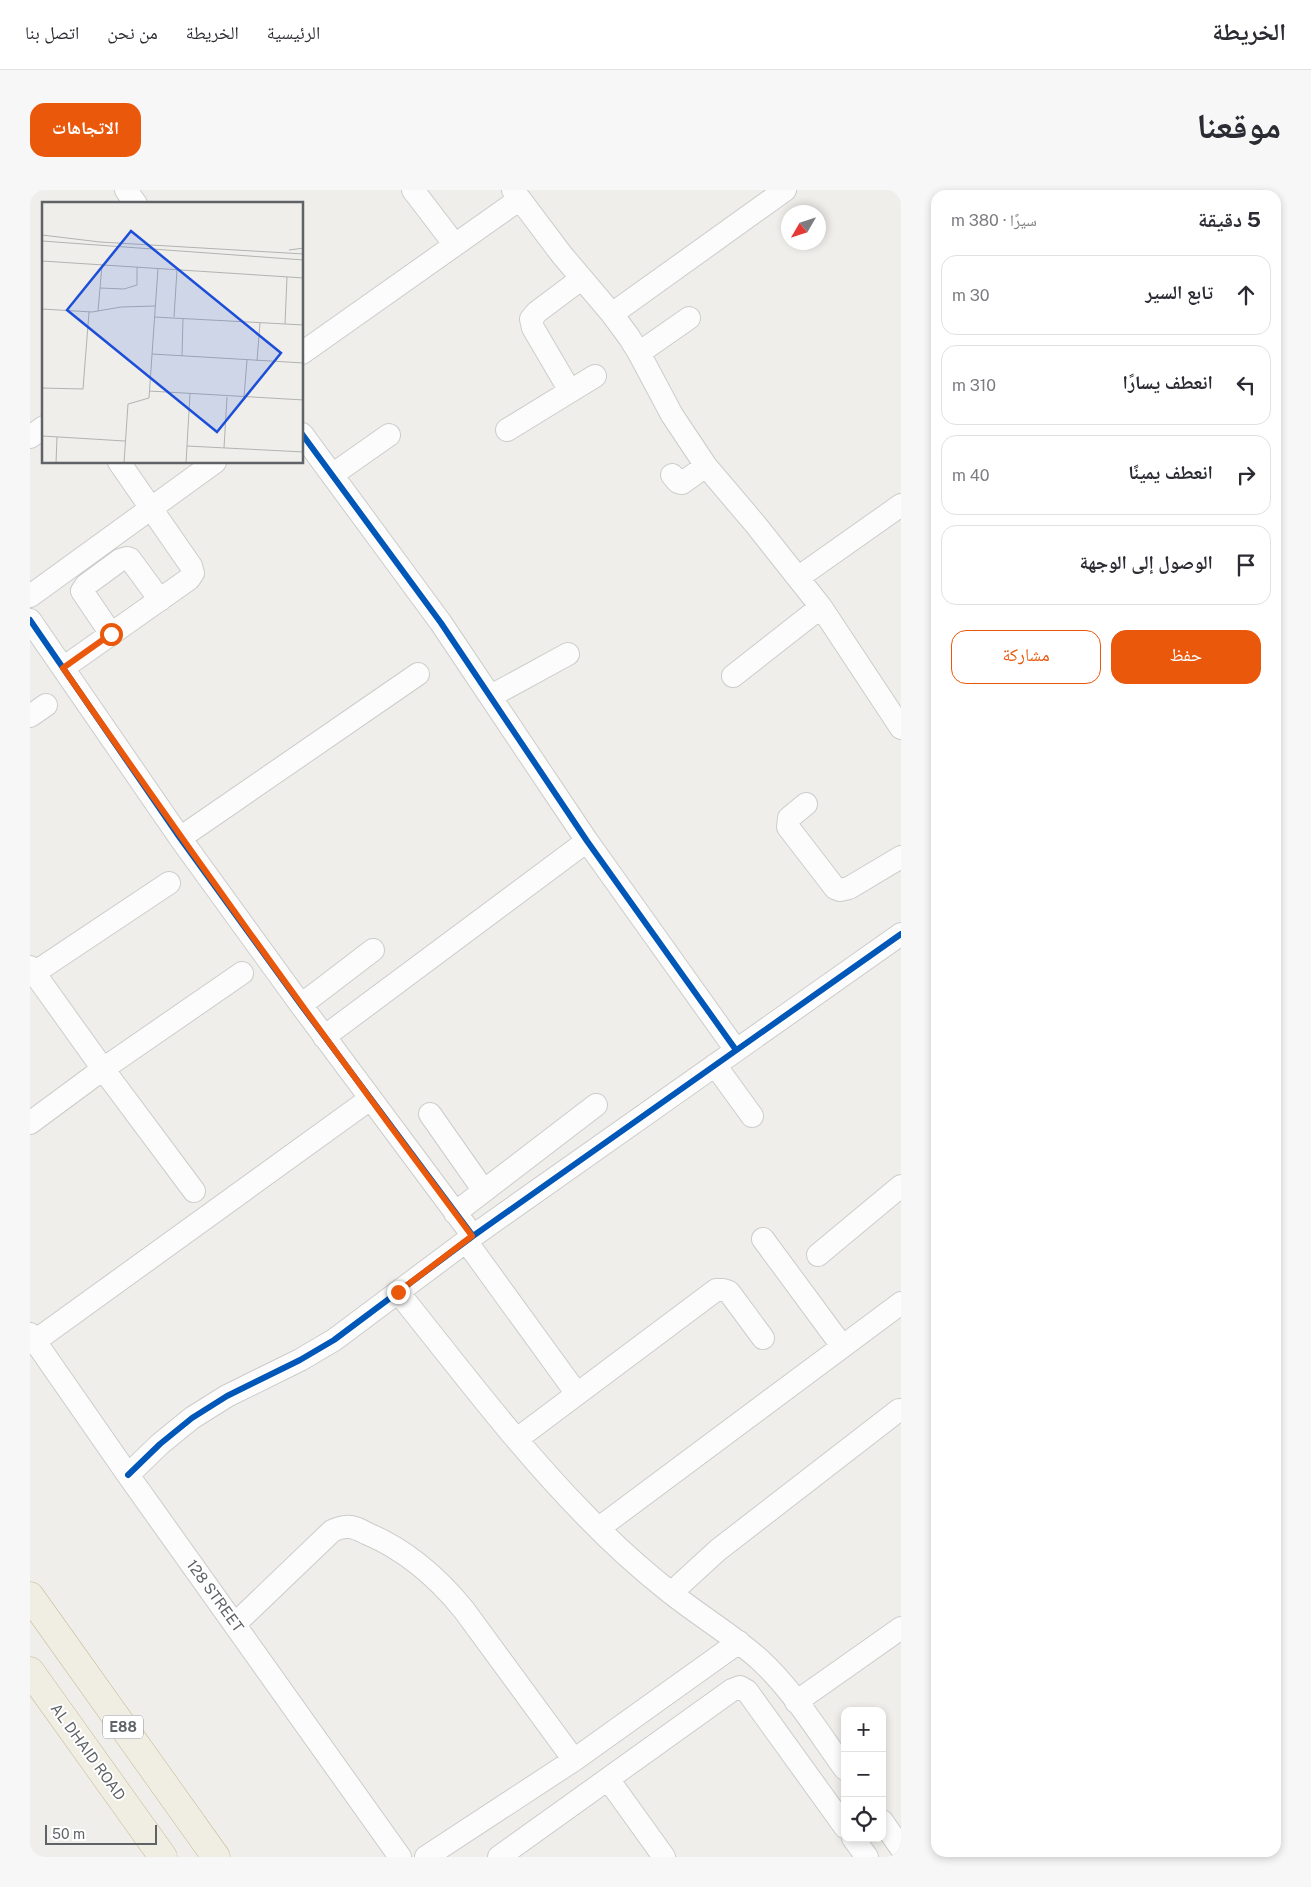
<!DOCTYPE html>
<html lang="ar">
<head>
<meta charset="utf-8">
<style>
  :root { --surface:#fff; --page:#f7f7f7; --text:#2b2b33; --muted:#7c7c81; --line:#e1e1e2; --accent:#ea580c }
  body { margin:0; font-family:"Public Sans","Noto Naskh Arabic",sans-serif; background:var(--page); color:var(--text); direction:rtl }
  .controls { position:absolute; right:15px; bottom:15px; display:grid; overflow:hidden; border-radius:10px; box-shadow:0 2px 8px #0003 }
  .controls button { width:45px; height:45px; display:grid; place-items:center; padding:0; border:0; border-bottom:1px solid var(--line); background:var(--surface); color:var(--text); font:25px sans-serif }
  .compass { position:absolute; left:751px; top:15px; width:45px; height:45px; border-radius:50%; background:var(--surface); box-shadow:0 2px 8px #0003; rotate:231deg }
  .scale { position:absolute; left:15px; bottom:12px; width:112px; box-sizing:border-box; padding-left:5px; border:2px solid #5f6368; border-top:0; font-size:14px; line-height:18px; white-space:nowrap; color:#5f6368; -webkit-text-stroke:4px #fff; paint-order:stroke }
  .stop { position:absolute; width:15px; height:15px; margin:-11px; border:4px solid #ea580c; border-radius:50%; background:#fff }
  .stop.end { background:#ea580c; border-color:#fff; box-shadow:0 1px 5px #0008 }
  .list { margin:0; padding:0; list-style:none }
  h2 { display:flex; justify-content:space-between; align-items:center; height:65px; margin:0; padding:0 20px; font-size:21px }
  h2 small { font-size:16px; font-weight:400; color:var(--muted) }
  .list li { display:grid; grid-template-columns:32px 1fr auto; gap:15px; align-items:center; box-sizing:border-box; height:80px; margin:0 10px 10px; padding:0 10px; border:1px solid var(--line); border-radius:15px }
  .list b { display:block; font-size:19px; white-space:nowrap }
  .list em { font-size:16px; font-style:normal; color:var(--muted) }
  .actions { display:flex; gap:10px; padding:15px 20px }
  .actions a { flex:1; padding:11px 0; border:1px solid var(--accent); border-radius:15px; text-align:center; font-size:18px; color:var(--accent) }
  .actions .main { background:var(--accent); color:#fff }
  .icon { flex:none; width:28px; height:28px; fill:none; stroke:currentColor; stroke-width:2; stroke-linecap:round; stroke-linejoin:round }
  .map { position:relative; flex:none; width:871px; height:1667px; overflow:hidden; direction:ltr; border-radius:15px }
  header { display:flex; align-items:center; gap:30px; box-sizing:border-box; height:70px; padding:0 25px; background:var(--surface); border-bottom:1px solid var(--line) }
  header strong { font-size:24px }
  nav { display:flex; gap:28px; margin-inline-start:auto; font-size:18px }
  .intro { display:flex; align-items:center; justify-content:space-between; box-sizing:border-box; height:120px; padding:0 30px }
  h1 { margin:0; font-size:35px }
  .button { padding:12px 22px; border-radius:15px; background:var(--accent); color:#fff; font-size:18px; font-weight:700 }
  main { display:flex; gap:30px; padding:0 30px }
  aside { flex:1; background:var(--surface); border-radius:15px; box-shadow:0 2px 8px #0003 }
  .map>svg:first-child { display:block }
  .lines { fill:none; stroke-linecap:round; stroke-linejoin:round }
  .minor-casing { stroke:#cbcccc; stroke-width:24 }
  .highway-casing { stroke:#c8b996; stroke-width:29 }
  .minor { stroke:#fdfcfc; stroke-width:22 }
  .highway { stroke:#f0ede3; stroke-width:28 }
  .cycleway-casing { stroke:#fff; stroke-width:9 }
  .cycleway { stroke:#0057b8; stroke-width:6 }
  .route { stroke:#ea580c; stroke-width:6 }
  .labels { text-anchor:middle; stroke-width:4; stroke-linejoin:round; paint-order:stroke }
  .shield { fill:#fff; stroke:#8f9295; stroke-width:1 }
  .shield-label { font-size:14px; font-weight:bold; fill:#5f6368 }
  .street-label { font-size:15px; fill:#5f6368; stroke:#fff }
  .inset-road { fill:none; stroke:#b1b2b2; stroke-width:1 }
  .view { fill:#1d4ed8; fill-opacity:0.15; stroke:#1d4ed8; stroke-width:2.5 }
  .inset-edge { fill:none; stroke:#5f6368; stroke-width:2.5 }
</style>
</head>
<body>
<header>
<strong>الخريطة</strong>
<nav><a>الرئيسية</a><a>الخريطة</a><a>من نحن</a><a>اتصل بنا</a></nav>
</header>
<div class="intro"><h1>موقعنا</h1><a class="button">الاتجاهات</a></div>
<main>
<aside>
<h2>5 دقيقة<small>سيرًا · 380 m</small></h2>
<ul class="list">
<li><svg class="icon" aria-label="ahead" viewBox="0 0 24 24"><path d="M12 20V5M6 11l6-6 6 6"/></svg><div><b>تابع السير</b></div><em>30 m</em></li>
<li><svg class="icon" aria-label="left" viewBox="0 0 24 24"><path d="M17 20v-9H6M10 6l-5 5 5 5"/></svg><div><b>انعطف يسارًا</b></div><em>310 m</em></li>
<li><svg class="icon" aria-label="right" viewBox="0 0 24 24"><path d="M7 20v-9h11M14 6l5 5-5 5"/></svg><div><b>انعطف يمينًا</b></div><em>40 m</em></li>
<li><svg class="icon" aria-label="arrive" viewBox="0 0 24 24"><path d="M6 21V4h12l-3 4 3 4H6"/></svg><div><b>الوصول إلى الوجهة</b></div></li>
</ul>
<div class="actions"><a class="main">حفظ</a><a>مشاركة</a></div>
</aside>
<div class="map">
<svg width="871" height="1667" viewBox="0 0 871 1667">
  <rect width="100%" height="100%" fill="#efeeea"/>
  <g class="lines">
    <defs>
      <path id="minor" d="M 96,0 L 106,14
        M 383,0 L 425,55
        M 483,0 L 532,65 L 582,124 L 599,147 L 609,163 L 642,225 L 676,276 L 726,335 L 791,417 L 871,538
        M 582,124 L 755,0
        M 272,163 L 490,9
        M 609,163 L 659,128
        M 540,201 L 503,138 L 501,129 L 507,122 L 551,89
        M 477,240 L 565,186
        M 272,244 L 411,433 L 557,651 L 706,860
        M 0,247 L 14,237
        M 302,285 L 359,245
        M 642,285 L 648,292 L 652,293 L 676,276
        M 769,387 L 871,315
        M 0,406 L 185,272
        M 0,430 L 150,648 L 271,815 L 443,1046
        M 81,444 L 52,401 L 56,395 L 90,370 L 97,368 L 100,369 L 130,410
        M 33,478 L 159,389 L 163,383 L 161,376 L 89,272
        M 703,486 L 791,417
        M 461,506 L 538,464
        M 0,526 L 16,515
        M 776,614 L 759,628 L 758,637 L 805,698 L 810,700 L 819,698 L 871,667
        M 150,648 L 388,484
        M 0,777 L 73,879 L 164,1001
        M 4,783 L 139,693
        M 271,815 L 343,760
        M 294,847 L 557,651
        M 685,875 L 722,926
        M 400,924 L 454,1001
        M 0,933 L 73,879 L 212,783
        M 425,1023 L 566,915
        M 733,1049 L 812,1156
        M 436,1051 L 547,1204
        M 788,1065 L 871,996
        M 368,1102 C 429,1178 488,1257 557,1327 C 583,1354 612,1380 641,1403 C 670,1426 702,1445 729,1469 C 763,1500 788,1542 815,1579
        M 0,1144 L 98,1285 L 370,1667
        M 5,1151 L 340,909
        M 487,1249 L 686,1100 L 693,1100 L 699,1102 L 733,1148
        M 98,1285 L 130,1254 L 162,1228 L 197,1206 L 270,1170 L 304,1150 L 443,1046 L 871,744
        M 569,1338 L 871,1113
        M 641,1403 L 688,1360 L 869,1220
        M 205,1434 L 302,1341 C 307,1339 311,1337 316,1337 C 324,1336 332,1341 338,1344 C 378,1361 408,1388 434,1420 L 544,1570
        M 766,1512 L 871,1438
        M 578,1589 L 634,1667
        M 852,1631 L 871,1658
        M 823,1648 L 837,1667
        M 396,1667 L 544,1570 L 709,1452
        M 469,1667 L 702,1500 L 710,1497 L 717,1501 L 815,1637"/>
      <path id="highway" d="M 0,1406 L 186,1667
        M 0,1481 L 133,1667"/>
    </defs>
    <use href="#minor" class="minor-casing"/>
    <use href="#highway" class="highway-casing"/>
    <use href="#minor" class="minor"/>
    <use href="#highway" class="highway"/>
    <defs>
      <path id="cycleway" d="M 272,244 L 411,433 L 557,651 L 706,860
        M 0,430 L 150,648 L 271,815 L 443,1046
        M 98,1285 L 130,1254 L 162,1228 L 197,1206 L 270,1170 L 304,1150 L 443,1046 L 871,744"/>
    </defs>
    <use href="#cycleway" class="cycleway-casing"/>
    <use href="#cycleway" class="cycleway"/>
  </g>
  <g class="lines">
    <path class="route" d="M 81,444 L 33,478 C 166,670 302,859 442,1046 L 368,1102"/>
  </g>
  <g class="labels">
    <rect class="shield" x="73" y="1525.5" width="40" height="23" rx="4"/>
    <g class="shield-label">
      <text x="93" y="1542">E88</text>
    </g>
    <g class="street-label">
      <text transform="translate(185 1406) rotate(54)" y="5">128 STREET</text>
      <text transform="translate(58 1562) rotate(54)" y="5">AL DHAID ROAD</text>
    </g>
  </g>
  <g transform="translate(12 12)">
    <rect width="261" height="261" fill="#efeeea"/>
    <path class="inset-road" d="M 0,33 L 58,40 L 262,52M 0,39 L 262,58M 247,48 L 262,46M 0,59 L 262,76M 58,86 L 82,87 L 95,83 L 95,65M 0,107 L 50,110 L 79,105 L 113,104M 56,109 L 60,63M 112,115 L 262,123M 132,115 L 135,68M 243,122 L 245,75M 110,152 L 262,161M 140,154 L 141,116M 215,159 L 218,121M 0,186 L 41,187 L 47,110M 107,189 L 262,198M 202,195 L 205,158M 0,234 L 83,239M 145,244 L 262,250M 182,246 L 185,195M 14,261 L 15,235M 82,261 L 86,202 L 107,196 L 116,66M 144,261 L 148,192"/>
    <path class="view" d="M 89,29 L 239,151 L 175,230 L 25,108 Z"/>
    <rect width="261" height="261" class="inset-edge"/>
  </g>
</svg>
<div class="controls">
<button>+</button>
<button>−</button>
<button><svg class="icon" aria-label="locate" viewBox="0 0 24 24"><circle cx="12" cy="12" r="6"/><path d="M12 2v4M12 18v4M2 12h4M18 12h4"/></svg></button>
</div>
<svg class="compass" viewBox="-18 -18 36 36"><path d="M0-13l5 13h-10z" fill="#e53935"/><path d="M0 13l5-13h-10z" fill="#7c7c81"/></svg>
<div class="scale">50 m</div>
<div class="stop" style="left:81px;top:444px"></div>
<div class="stop end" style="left:368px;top:1102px"></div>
</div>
</main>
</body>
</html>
